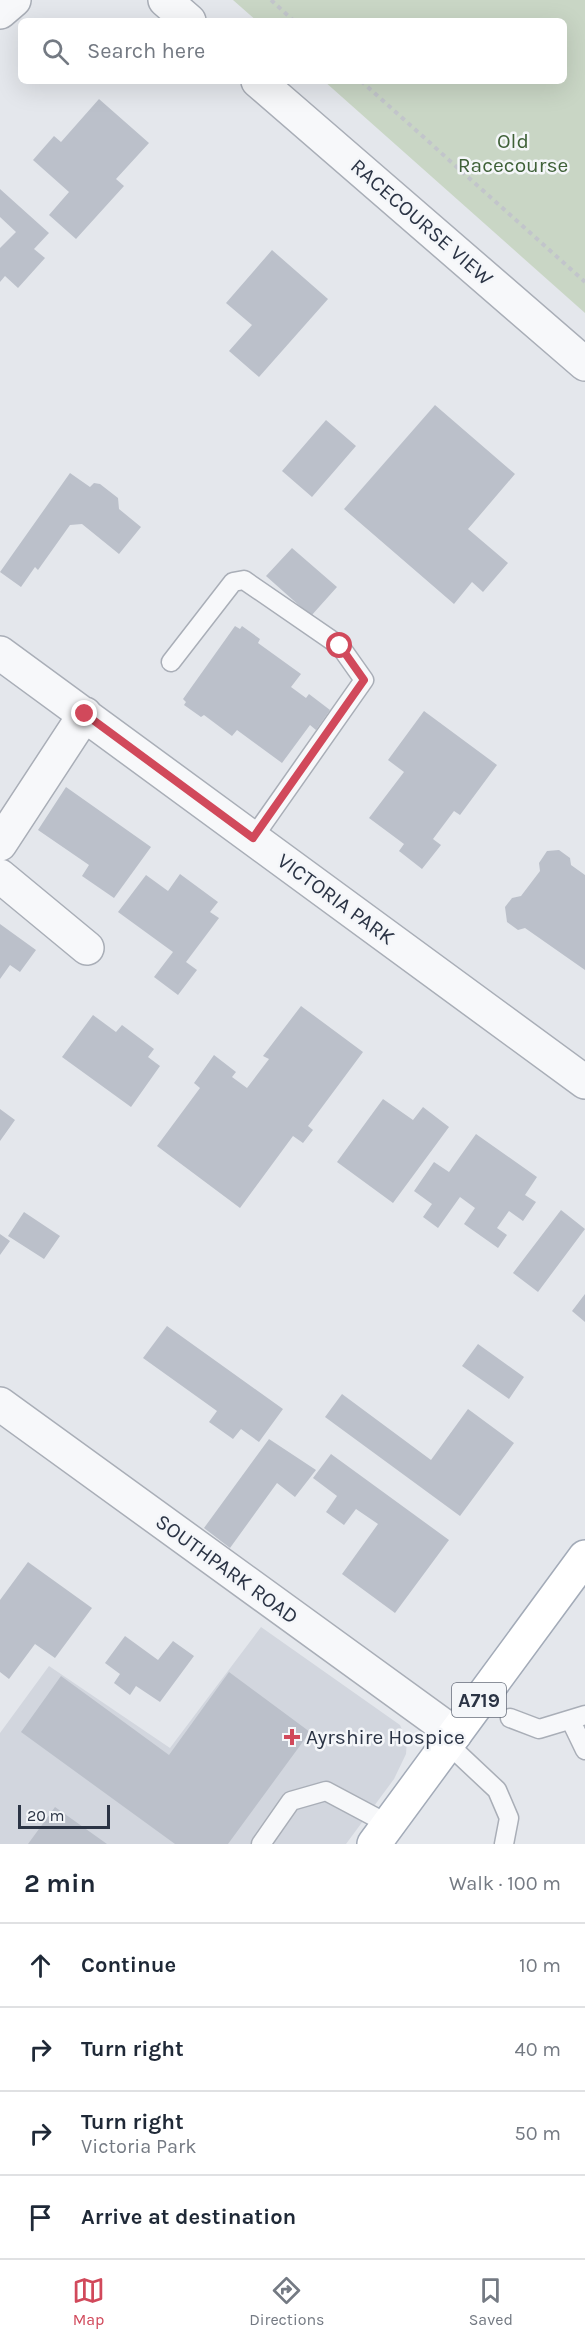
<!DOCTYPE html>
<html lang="en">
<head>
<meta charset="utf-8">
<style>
  :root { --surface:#fff; --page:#f2f2f3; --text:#1f2937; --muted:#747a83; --line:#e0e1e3; --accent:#d1495b }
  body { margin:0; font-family:Karla,sans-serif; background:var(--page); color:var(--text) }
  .scale { position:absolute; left:18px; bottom:15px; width:92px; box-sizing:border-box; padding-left:6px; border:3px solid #2b3445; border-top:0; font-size:16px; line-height:21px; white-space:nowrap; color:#2b3445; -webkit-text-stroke:4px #f4f6f9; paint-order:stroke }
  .stop { position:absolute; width:18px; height:18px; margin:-14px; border:4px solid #d1495b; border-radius:50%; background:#fff }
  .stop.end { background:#d1495b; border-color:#fff; box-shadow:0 2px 6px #0008 }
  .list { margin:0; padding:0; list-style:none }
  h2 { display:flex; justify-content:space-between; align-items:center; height:78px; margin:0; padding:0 24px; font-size:26px }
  h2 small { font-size:20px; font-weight:400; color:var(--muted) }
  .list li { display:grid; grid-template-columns:39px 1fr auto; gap:18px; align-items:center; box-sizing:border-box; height:84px; padding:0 24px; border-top:2px solid var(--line) }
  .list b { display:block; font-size:22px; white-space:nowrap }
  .list p { margin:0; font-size:20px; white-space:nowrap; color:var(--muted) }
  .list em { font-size:20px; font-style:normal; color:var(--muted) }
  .icon { flex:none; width:33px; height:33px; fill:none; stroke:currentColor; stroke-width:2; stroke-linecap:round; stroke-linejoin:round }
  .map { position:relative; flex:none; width:585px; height:1844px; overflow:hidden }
  .search { position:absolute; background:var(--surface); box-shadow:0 6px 24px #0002; left:18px; right:18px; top:18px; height:66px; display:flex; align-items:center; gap:15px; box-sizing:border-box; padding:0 21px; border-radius:9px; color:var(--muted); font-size:22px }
  .sheet { height:414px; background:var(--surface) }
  nav { display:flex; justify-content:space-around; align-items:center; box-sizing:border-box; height:84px; border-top:2px solid var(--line); background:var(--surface); font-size:16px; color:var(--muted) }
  nav a { display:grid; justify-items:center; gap:3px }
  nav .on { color:var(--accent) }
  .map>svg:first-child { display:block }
  .built { fill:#d2d6de }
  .green { fill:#c9d6c5 }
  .building { fill:#bbc0ca }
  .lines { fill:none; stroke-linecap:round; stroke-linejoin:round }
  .service-casing { stroke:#a9aeb7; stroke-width:21 }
  .minor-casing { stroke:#a9aeb7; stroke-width:36 }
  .tertiary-casing { stroke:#a9aeb7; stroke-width:36 }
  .primary-casing { stroke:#a3abb8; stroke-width:36 }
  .path { stroke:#c2c5cb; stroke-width:4; stroke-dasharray:4.5 4.5; stroke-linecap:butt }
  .service { stroke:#f7f8fa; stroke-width:18 }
  .minor { stroke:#f7f8fa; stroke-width:33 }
  .tertiary { stroke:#f7f8fa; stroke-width:33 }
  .primary { stroke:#fff; stroke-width:33 }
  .route { stroke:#d1495b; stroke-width:8 }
  .poi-dot { fill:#d1495b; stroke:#f4f6f9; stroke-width:2 }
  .labels { text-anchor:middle; stroke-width:5; stroke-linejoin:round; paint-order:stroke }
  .shield { fill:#f4f6f9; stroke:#676e7b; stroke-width:1.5 }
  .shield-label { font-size:20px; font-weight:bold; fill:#2b3445 }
  .park-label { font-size:21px; fill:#3f6138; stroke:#f4f6f9 }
  .street-label { font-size:21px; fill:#2b3445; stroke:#f4f6f9 }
  .poi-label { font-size:21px; fill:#2b3445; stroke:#f4f6f9; text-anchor:start }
</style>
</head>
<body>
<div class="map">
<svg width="585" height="1844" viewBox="0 0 585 1844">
  <rect width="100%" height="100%" fill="#e4e7ec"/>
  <path class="built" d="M 261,1627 L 400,1725 L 407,1741 L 406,1754 L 394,1779 L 346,1844 L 0,1844 L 0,1733 L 49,1666 L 170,1748 Z"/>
  <path class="green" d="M 233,0 L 585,0 L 585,313 L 324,81 L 564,81 L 564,21 L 257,21 Z"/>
  <path class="building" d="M 99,99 L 149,143 L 116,179 L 124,186 L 76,239 L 49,215 L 69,192 L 33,160 L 54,136 L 61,142 Z
    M 0,189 L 49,233 L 34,249 L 45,258 L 18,288 L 5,276 L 0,282 L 0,248 L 16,232 L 0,217 Z
    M 272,250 L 328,299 L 259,377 L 229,351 L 252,325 L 226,303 Z
    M 435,405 L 515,474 L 468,529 L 508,563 L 483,592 L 472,582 L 454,604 L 344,509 Z
    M 326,420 L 356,446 L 312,497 L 282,471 Z
    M 70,473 L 90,487 L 94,483 L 100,484 L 118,498 L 119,509 L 141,527 L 119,554 L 82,524 L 70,525 L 38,570 L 35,567 L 21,587 L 0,572 Z
    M 292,548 L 337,587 L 311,616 L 266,576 Z
    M 235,626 L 240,629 L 242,626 L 260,639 L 258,643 L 301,674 L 291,687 L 306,698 L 309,694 L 330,710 L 316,730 L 310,725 L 282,763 L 237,730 L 232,736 L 204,715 L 201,717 L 184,705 L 186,702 L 183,699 Z
    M 424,711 L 497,765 L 460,815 L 454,811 L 433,839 L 441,845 L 422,869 L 399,851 L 404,844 L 369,818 L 404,772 L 388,760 Z
    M 66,787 L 151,847 L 114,898 L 82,876 L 89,865 L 38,830 Z
    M 559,850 L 570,858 L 571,865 L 585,875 L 585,970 L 525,928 L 518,930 L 507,922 L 505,907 L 512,898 L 521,896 L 540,871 L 539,863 L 547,851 Z
    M 180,874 L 218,902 L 210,912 L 219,918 L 186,962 L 197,970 L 178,995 L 154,977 L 173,952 L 118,912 L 146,875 L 168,891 Z
    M 0,924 L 36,950 L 20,972 L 10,965 L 0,979 Z
    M 301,1006 L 363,1052 L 308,1126 L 313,1130 L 303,1143 L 293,1136 L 240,1208 L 157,1146 L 200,1088 L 194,1083 L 214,1055 L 236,1072 L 232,1077 L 247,1088 L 269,1059 L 263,1056 Z
    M 93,1015 L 116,1032 L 122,1025 L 154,1049 L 148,1057 L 160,1066 L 131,1107 L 62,1057 Z
    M 383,1099 L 413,1120 L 423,1107 L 449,1127 L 393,1203 L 337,1162 Z
    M 0,1109 L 15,1120 L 0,1141 Z
    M 476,1134 L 537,1177 L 525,1195 L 536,1202 L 523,1221 L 509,1211 L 497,1228 L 507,1235 L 498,1248 L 464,1224 L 475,1208 L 460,1197 L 438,1228 L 423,1217 L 432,1204 L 414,1191 L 434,1162 L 449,1172 Z
    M 561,1210 L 585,1229 L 538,1292 L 513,1273 Z
    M 24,1212 L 60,1236 L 44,1259 L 8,1236 Z
    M 0,1234 L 10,1241 L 0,1255 Z
    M 585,1294 L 585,1322 L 572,1311 Z
    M 167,1326 L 283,1409 L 259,1442 L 241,1429 L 233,1439 L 209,1422 L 217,1411 L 143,1358 Z
    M 478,1344 L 524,1377 L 509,1399 L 462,1366 Z
    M 342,1394 L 431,1460 L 468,1409 L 514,1443 L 460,1516 L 325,1417 Z
    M 269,1439 L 316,1470 L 295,1497 L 277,1483 L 230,1548 L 204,1528 Z
    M 331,1454 L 449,1540 L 395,1613 L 342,1574 L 378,1524 L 356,1509 L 344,1525 L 326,1512 L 337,1496 L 313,1478 Z
    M 28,1562 L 92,1608 L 55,1658 L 35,1644 L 9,1679 L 0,1672 L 0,1600 Z
    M 125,1636 L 158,1660 L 173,1641 L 194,1656 L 160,1702 L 136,1686 L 130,1695 L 114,1683 L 120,1674 L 105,1663 Z
    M 229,1672 L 310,1732 L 228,1844 L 175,1844 L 21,1732 L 61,1676 L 169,1755 Z
    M 55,1807 L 107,1844 L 28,1844 Z"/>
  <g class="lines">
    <defs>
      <path id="service" d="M 171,662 L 233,582 L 244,580 L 340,646 L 364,680 L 253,838
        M 510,1718 L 539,1729 L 585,1715
        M 571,1721 L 585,1750
        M 448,1744 L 497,1790 L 509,1818 L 504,1844
        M 261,1844 L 291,1801 L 326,1791 L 388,1824"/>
      <path id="minor" d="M 0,653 L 585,1082
        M 0,844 L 85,714
        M 0,876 L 87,948
        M 0,1404 L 455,1734"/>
      <path id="tertiary" d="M 165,0 L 189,21
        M 0,12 L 14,0
        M 258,81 L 585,364"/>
      <path id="primary" d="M 374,1844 L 585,1557"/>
    </defs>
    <use href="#service" class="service-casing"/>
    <use href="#minor" class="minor-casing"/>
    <use href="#tertiary" class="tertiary-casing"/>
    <use href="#primary" class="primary-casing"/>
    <path class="path" d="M 271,0 L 294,21
      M 361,81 L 585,282"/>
    <use href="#service" class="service"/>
    <use href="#minor" class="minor"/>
    <use href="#tertiary" class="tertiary"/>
    <use href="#primary" class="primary"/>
  </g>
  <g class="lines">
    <path class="route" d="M 85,714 L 253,838 L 364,680 L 340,646"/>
  </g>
  <path class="poi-dot" d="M289 1728h6v6h6v6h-6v6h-6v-6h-6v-6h6z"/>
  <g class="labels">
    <rect class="shield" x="452" y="1683" width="54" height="34" rx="4.5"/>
    <g class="shield-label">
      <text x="479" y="1707">A719</text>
    </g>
    <g class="park-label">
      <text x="513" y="148">Old<tspan x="513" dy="24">Racecourse</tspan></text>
    </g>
    <g class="street-label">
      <text transform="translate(422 222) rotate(41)" y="7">RACECOURSE VIEW</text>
      <text transform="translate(336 899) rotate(36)" y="7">VICTORIA PARK</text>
      <text transform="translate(227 1569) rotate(36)" y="7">SOUTHPARK ROAD</text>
    </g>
    <g class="poi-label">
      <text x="306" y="1744">Ayrshire Hospice</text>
    </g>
  </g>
</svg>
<div class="scale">20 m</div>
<div class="stop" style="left:340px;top:646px"></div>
<div class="stop end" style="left:85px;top:714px"></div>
<div class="search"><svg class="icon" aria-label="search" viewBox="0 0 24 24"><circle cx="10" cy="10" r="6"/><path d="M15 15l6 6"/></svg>Search here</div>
</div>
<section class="sheet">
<h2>2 min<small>Walk · 100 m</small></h2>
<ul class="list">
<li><svg class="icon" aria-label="ahead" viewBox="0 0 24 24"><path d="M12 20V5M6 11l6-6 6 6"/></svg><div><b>Continue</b></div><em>10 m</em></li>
<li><svg class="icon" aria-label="right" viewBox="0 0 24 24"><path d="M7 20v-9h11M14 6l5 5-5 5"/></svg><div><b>Turn right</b></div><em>40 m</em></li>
<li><svg class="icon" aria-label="right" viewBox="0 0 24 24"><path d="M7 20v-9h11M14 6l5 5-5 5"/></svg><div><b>Turn right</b><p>Victoria Park</p></div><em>50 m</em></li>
<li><svg class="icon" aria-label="arrive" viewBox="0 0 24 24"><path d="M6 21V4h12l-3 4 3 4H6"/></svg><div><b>Arrive at destination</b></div></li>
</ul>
</section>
<nav>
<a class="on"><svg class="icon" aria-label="map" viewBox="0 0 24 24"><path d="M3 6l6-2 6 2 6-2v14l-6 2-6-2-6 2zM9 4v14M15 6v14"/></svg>Map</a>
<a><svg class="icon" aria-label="directions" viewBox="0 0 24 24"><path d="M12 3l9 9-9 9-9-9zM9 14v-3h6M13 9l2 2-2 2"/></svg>Directions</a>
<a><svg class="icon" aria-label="saved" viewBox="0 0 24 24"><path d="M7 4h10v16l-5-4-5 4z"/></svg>Saved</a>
</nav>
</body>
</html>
